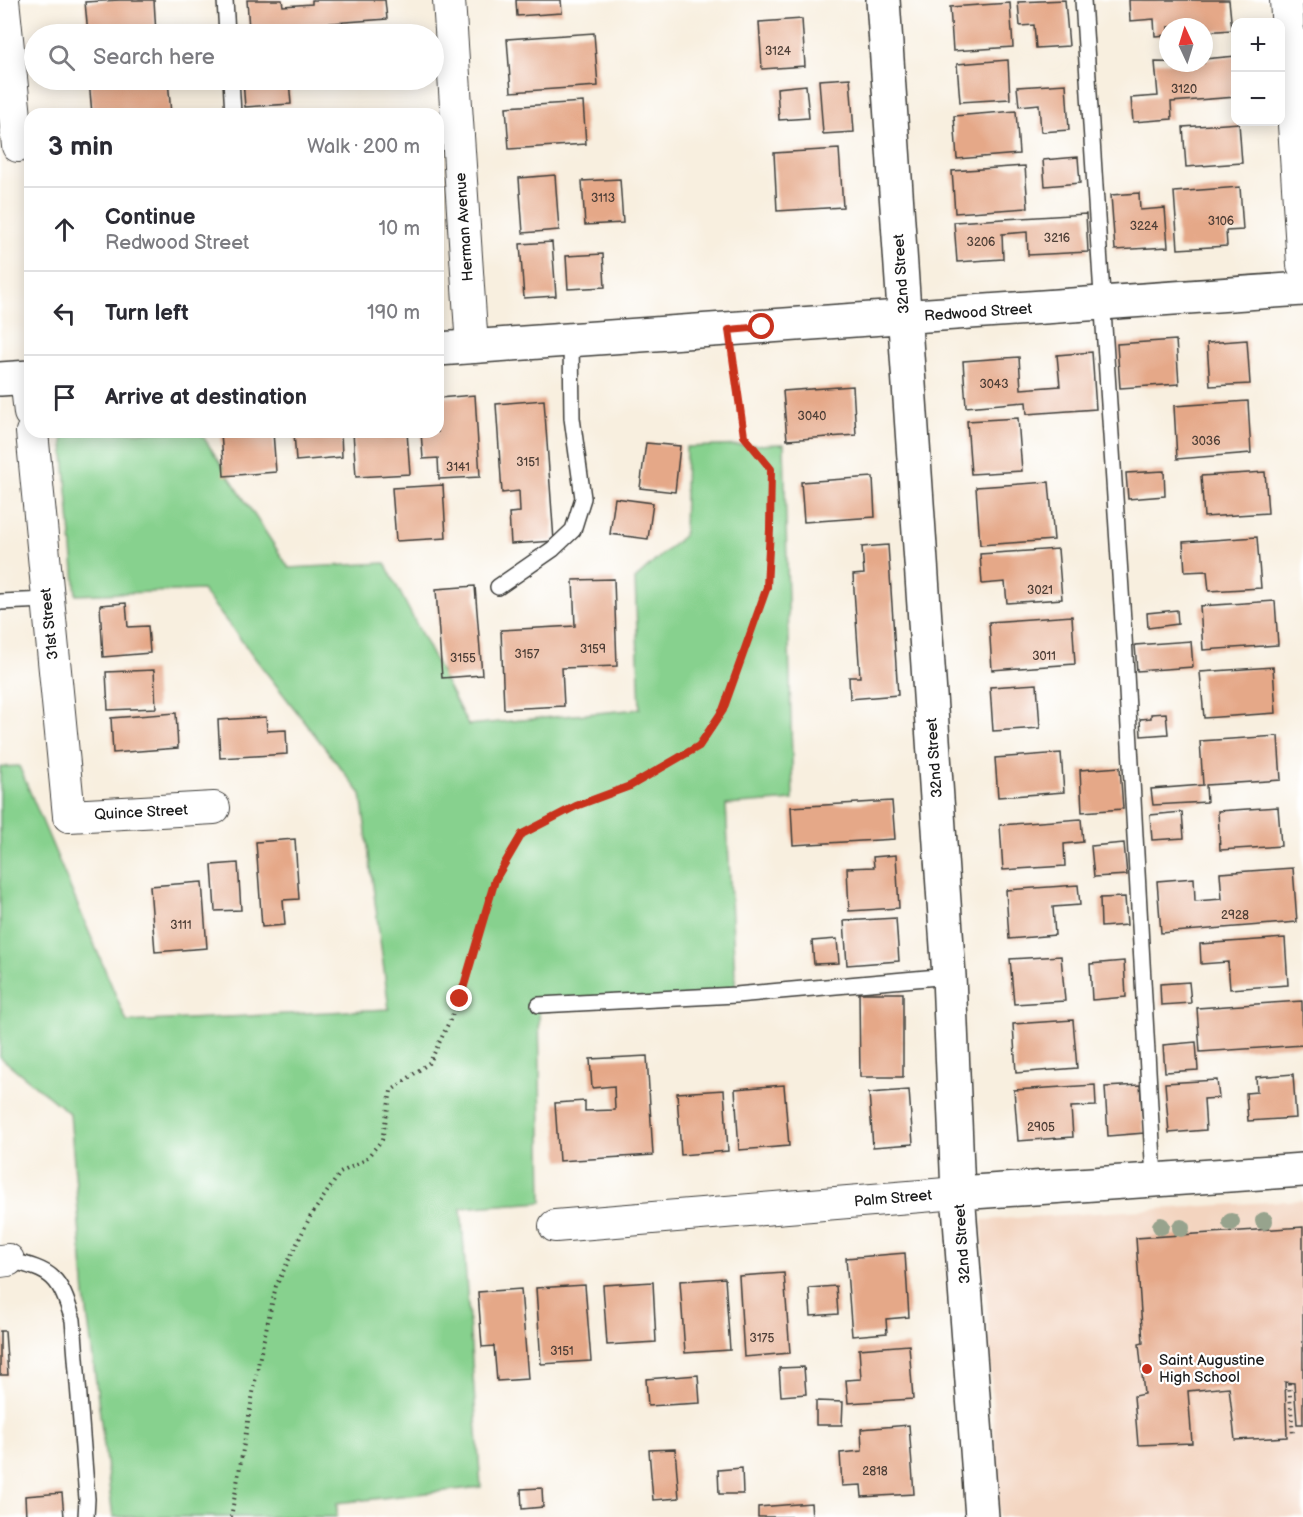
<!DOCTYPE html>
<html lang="en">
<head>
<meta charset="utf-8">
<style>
  :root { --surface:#fff; --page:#f7f7f7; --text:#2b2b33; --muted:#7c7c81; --line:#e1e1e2 }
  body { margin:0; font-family:"Balsamiq Sans",sans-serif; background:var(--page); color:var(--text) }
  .controls { position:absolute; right:18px; top:18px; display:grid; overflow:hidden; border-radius:12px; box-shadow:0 3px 15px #0003 }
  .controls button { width:54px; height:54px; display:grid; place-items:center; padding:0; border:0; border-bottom:2px solid var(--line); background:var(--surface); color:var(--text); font:30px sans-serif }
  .compass { position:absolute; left:1159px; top:18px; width:54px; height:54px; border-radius:50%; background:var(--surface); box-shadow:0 3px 15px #0003; rotate:356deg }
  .stop { position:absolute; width:18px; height:18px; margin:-14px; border:4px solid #c8321e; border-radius:50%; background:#fff }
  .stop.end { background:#c8321e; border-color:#fff; box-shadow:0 2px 6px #0008 }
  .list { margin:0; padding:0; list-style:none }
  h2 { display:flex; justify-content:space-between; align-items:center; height:78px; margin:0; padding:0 24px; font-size:26px }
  h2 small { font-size:20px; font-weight:400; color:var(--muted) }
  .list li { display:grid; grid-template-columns:39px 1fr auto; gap:18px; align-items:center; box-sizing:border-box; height:84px; padding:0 24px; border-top:2px solid var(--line) }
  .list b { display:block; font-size:22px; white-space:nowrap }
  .list p { margin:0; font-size:20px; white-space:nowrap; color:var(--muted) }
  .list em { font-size:20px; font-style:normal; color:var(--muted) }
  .icon { flex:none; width:33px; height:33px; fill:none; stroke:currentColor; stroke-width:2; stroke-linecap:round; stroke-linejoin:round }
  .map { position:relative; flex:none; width:1303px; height:1517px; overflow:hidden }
  .search { position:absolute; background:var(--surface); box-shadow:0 3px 15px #0003; left:24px; top:24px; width:420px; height:66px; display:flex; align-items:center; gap:15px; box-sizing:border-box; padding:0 21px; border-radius:33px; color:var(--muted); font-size:22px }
  .panel { position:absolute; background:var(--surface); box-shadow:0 3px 15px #0003; left:24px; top:108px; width:420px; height:330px; border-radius:18px }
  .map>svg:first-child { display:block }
  .built { fill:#f3d4bf }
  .green { fill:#87d18e; stroke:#527655; stroke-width:1.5 }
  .building { fill:#e5a888 }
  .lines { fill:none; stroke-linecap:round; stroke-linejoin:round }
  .lane-casing { stroke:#3d3c39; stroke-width:18 }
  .street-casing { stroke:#3d3c39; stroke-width:34 }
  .secondary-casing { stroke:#3d3c39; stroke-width:36 }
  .path { stroke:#3d3c39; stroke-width:4; stroke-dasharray:1.5 4.5; stroke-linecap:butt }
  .lane { stroke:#fff; stroke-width:15 }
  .street { stroke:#fff; stroke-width:32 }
  .secondary { stroke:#fff; stroke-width:33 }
  .tree { fill:#97a38d }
  .route { stroke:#c8321e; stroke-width:8 }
  .poi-dot { fill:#c8321e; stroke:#fff; stroke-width:2 }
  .labels { text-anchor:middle; stroke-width:4.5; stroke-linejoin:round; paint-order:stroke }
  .number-label { font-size:12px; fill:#4e3f37 }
  .street-label { font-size:15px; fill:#1c1c1c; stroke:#fff }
  .poi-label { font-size:15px; fill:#1c1c1c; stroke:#fff; text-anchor:start }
</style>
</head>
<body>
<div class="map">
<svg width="1303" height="1517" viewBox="0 0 1303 1517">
  <rect width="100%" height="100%" fill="#fff"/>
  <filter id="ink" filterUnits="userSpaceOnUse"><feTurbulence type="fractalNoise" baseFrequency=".0167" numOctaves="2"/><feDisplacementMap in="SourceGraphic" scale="12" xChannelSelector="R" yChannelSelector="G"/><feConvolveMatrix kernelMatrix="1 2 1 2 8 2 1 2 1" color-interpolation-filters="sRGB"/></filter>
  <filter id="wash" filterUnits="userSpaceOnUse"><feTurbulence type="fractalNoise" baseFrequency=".008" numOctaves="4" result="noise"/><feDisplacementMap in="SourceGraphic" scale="24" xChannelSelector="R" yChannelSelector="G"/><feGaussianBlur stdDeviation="1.35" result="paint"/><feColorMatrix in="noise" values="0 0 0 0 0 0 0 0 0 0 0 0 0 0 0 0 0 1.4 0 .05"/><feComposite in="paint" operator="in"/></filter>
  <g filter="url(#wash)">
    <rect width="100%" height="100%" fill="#f8efdf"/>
    <path class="built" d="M 1303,1200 L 1303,1517 L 999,1517 L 982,1220 Z"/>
    <path class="green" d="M 62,432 L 200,432 L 289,568 L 385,563 L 468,725 L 640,709 L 635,579 L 684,535 L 686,447 L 784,444 L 793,800 L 726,805 L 736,995 L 539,1005 L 542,1202 L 461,1208 L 481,1487 L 337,1503 L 337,1517 L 113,1517 L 85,1296 L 70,1114 L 0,1057 L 0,767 L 19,766 L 127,1022 L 389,1009 L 361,794 L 202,590 L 76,595 Z"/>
    <g id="blocks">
      <path class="building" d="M 119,0 L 154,0 L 156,34 L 88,34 L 85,2 Z
        M 247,0 L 282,0 L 283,6 L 312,4 L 312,0 L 385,0 L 387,19 L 249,29 Z
        M 516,0 L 561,0 L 562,13 L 517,16 Z
        M 1065,0 L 1069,46 L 1036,48 L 1034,25 L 1020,26 L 1018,2 Z
        M 1129,0 L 1229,0 L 1232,30 L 1204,32 L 1204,27 L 1168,27 L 1168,35 L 1155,36 L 1154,19 L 1130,21 Z
        M 1010,3 L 1013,47 L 953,51 L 950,7 Z
        M 802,19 L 805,66 L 762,69 L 759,22 Z
        M 594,33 L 598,86 L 511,92 L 507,39 Z
        M 1236,56 L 1236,97 L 1171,102 L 1172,119 L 1133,122 L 1131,98 L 1158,96 L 1155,62 L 1204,63 L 1204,59 Z
        M 1008,60 L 1010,99 L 960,102 L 957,64 Z
        M 850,78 L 854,132 L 823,134 L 819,80 Z
        M 89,80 L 168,80 L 171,114 L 92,114 Z
        M 243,80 L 289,80 L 291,104 L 245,107 Z
        M 1066,84 L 1069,130 L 1041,132 L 1039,104 L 1019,106 L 1017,87 Z
        M 806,85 L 809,118 L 779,120 L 777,88 Z
        M 583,102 L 586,144 L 509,149 L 506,107 Z
        M 1016,111 L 1019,154 L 957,159 L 954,116 Z
        M 1239,123 L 1242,163 L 1186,167 L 1183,127 Z
        M 839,149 L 843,207 L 777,211 L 774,153 Z
        M 1078,157 L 1080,183 L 1045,186 L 1043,160 Z
        M 1025,166 L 1028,208 L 955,213 L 952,171 Z
        M 555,175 L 559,230 L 523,233 L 519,178 Z
        M 620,179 L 623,223 L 585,225 L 582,181 Z
        M 1240,187 L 1243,230 L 1226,231 L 1227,246 L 1178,249 L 1174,192 Z
        M 1139,193 L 1140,210 L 1165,208 L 1168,247 L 1115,250 L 1111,195 Z
        M 1086,214 L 1088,252 L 1028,255 L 1027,232 L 1002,234 L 1003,259 L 957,262 L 954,222 Z
        M 552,242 L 556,296 L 524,298 L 520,244 Z
        M 603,254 L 605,287 L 568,289 L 566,256 Z
        M 1176,340 L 1179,384 L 1120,388 L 1117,344 Z
        M 1247,340 L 1250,384 L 1210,386 L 1207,343 Z
        M 1092,352 L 1096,409 L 1027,414 L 1026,402 L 966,407 L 963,361 L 1019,357 L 1021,389 L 1060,386 L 1057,355 Z
        M 853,386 L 856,435 L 787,440 L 783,391 Z
        M 475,395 L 480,477 L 439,479 L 438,458 L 423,459 L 421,432 L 438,432 L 438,398 Z
        M 544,400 L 554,541 L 511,544 L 509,513 L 520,512 L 519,491 L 502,493 L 496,404 Z
        M 1248,401 L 1251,453 L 1177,459 L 1174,406 Z
        M 1018,418 L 1022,471 L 971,474 L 967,421 Z
        M 221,432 L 273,432 L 276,472 L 224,476 Z
        M 294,432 L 341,432 L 342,457 L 296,461 Z
        M 353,432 L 407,432 L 410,474 L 356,477 Z
        M 646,443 L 680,446 L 675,492 L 640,488 Z
        M 1164,471 L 1165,496 L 1128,499 L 1126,473 Z
        M 1265,472 L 1268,513 L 1204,517 L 1201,476 Z
        M 873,477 L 875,517 L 804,522 L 801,482 Z
        M 1049,482 L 1054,540 L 980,545 L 976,487 Z
        M 443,485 L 446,538 L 396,541 L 392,488 Z
        M 615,498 L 653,503 L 648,539 L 610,534 Z
        M 1257,537 L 1261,588 L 1209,591 L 1207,571 L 1185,572 L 1183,542 Z
        M 888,545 L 898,695 L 850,699 L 849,677 L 860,677 L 853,575 L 864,574 L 862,547 Z
        M 1058,549 L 1062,599 L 1007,603 L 1005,582 L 982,584 L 980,554 Z
        M 614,579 L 617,666 L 562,668 L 564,706 L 504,709 L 501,630 L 575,626 L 573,580 Z
        M 475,586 L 482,675 L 442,678 L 436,589 Z
        M 1275,601 L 1278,645 L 1203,650 L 1200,606 Z
        M 126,603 L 128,627 L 148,626 L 150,653 L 103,657 L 100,605 Z
        M 1177,610 L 1178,624 L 1148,628 L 1147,613 Z
        M 1072,616 L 1075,664 L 992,670 L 989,622 Z
        M 1191,641 L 1193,667 L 1137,671 L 1135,645 Z
        M 1273,667 L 1276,713 L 1204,718 L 1200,672 Z
        M 154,670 L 156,708 L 108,710 L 106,672 Z
        M 1037,684 L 1040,728 L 993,731 L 990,687 Z
        M 176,713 L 178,748 L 113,753 L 111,718 Z
        M 1166,713 L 1168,734 L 1141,736 L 1140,719 L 1151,718 L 1151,714 Z
        M 266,717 L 267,731 L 286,730 L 287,754 L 220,758 L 218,720 Z
        M 1278,736 L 1281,780 L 1206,785 L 1207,802 L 1153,805 L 1151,789 L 1203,785 L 1200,741 Z
        M 1061,753 L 1064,792 L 998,797 L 995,758 Z
        M 1120,767 L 1123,809 L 1082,812 L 1080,770 Z
        M 892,801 L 895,839 L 793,845 L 791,807 Z
        M 1278,807 L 1281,846 L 1220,850 L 1218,811 Z
        M 1182,812 L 1184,838 L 1152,840 L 1150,815 Z
        M 1081,819 L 1083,842 L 1064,844 L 1065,866 L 1003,870 L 1000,825 Z
        M 295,839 L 299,899 L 283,900 L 285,925 L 262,927 L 256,842 Z
        M 1124,843 L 1127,875 L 1094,877 L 1091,846 Z
        M 896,855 L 899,908 L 849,911 L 847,868 L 874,867 L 873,857 Z
        M 238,863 L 241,910 L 215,911 L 212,865 Z
        M 1293,868 L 1297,922 L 1161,933 L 1157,881 L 1194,878 L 1195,901 L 1222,899 L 1220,873 Z
        M 202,882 L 207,948 L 155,952 L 150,886 Z
        M 1078,885 L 1080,905 L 1053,907 L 1055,935 L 1009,939 L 1006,890 Z
        M 1125,897 L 1127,925 L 1101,927 L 1100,898 Z
        M 896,918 L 899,961 L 847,965 L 844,921 Z
        M 1285,938 L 1288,985 L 1230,989 L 1228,962 L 1201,964 L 1200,944 Z
        M 837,939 L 839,963 L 814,964 L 812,941 Z
        M 1061,956 L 1065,1001 L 1014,1004 L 1010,959 Z
        M 1124,961 L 1126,997 L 1092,1000 L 1090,964 Z
        M 1189,982 L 1191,1003 L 1161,1005 L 1160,984 Z
        M 859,993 L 903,993 L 903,1077 L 860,1077 Z
        M 1302,1001 L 1303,1045 L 1200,1052 L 1197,1008 Z
        M 1073,1020 L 1077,1068 L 1016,1073 L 1013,1024 Z
        M 1196,1042 L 1198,1070 L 1165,1072 L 1163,1045 Z
        M 647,1056 L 653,1155 L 559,1161 L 555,1103 L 585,1101 L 585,1111 L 615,1110 L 614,1086 L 592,1088 L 590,1059 Z
        M 1293,1074 L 1296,1118 L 1248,1121 L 1246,1093 L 1257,1092 L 1256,1077 Z
        M 1217,1080 L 1219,1098 L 1204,1099 L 1206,1130 L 1169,1133 L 1165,1083 Z
        M 784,1085 L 789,1146 L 739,1150 L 735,1089 Z
        M 1095,1085 L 1096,1106 L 1071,1107 L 1073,1137 L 1018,1141 L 1014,1090 Z
        M 1140,1085 L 1144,1133 L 1108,1136 L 1105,1087 Z
        M 724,1090 L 728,1151 L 681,1155 L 677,1093 Z
        M 909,1090 L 913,1144 L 873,1147 L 869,1093 Z
        M 1303,1227 L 1303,1424 L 1297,1424 L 1294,1383 L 1285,1382 L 1287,1437 L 1235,1440 L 1229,1387 L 1188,1391 L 1192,1443 L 1138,1445 L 1134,1396 L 1144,1394 L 1139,1344 L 1143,1343 L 1136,1238 Z
        M 905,1253 L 909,1317 L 886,1319 L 887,1333 L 852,1336 L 846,1258 Z
        M 784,1273 L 790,1353 L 744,1357 L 739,1276 Z
        M 725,1278 L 730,1350 L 685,1353 L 680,1281 Z
        M 653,1282 L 656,1342 L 607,1345 L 603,1285 Z
        M 585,1285 L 591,1361 L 541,1364 L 536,1288 Z
        M 836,1286 L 838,1314 L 811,1316 L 809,1288 Z
        M 521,1289 L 528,1379 L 497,1381 L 494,1346 L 482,1347 L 478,1292 Z
        M 0,1331 L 5,1331 L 8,1375 L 0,1375 Z
        M 909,1345 L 913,1399 L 848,1403 L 846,1380 L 861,1379 L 859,1349 Z
        M 804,1367 L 806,1394 L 781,1396 L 779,1368 Z
        M 698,1375 L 700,1403 L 648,1406 L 646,1379 Z
        M 816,1401 L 843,1402 L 842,1425 L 816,1425 Z
        M 909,1425 L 914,1494 L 862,1497 L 861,1485 L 842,1486 L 840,1453 L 862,1451 L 861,1429 Z
        M 675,1449 L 679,1498 L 653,1500 L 649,1450 Z
        M 742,1468 L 743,1494 L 719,1494 L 718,1470 Z
        M 542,1488 L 543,1507 L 522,1509 L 521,1489 Z
        M 62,1493 L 64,1517 L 26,1517 L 25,1496 Z
        M 811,1503 L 812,1517 L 758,1517 L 758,1507 Z"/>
    </g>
  </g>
  <g filter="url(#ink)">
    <use href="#blocks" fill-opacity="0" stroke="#3d3c39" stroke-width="1.5"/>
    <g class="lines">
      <defs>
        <path id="lane" d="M 225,0 L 227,34
          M 1083,0 L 1124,637 L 1154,1179
          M 231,80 L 233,114
          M 498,587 L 553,549 L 573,530 L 583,498 L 572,418 L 571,341
          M 0,602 L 47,600
          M 539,1005 L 736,995 L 949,976
          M 8,1260 C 54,1271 59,1276 73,1320 L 87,1499 L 86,1517"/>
        <path id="street" d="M 3,0 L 18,146
          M 449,0 L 472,347
          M 1286,0 L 1303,265
          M 26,377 L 30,413
          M 32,432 L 69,816 L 214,808
          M 555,1226 L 958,1193
          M 0,1261 L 8,1260"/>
        <path id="secondary" d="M 883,0 L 949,976 L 958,1193 L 982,1517
          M 438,349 L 1303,289
          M 0,379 L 30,377
          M 958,1193 L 1303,1170"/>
      </defs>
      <use href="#lane" class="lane-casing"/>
      <use href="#street" class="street-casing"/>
      <use href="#secondary" class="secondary-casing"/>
      <path class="path" d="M 1289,1383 L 1293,1436
        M 231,1517 L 258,1365 L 276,1286 L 310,1217 L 340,1173 L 365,1160 L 382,1140 L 391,1091 L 430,1062 L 460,999 L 495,880 L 522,834 L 576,806 L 630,786 L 700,745 L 723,710 L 767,587 L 770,529 L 771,469 L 744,436 L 733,359"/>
      <use href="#lane" class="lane"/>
      <use href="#street" class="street"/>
      <use href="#secondary" class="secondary"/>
    </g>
    <g class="tree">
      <circle cx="1264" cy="1221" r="9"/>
      <circle cx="1231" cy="1222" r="9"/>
      <circle cx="1161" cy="1226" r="9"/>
      <circle cx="1181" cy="1228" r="9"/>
    </g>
  </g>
  <g class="lines" filter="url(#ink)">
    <path class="route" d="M 460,999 L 495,880 L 522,834 L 576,806 L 630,786 L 699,746 L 723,710 L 767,587 L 770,529 L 771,469 L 744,436 L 729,330 L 762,327"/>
  </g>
  <circle class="poi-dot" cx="1147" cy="1369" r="6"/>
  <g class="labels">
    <g class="number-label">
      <text x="778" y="55">3124</text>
      <text x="1184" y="93">3120</text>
      <text x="603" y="202">3113</text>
      <text x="1221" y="225">3106</text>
      <text x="1144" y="230">3224</text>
      <text x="1057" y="242">3216</text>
      <text x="981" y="246">3206</text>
      <text x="994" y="388">3043</text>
      <text x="812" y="420">3040</text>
      <text x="1206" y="445">3036</text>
      <text x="528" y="466">3151</text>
      <text x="458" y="471">3141</text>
      <text x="1040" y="594">3021</text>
      <text x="593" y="653">3159</text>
      <text x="527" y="658">3157</text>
      <text x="1044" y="660">3011</text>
      <text x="463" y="662">3155</text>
      <text x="1235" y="919">2928</text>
      <text x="181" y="929">3111</text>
      <text x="1041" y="1131">2905</text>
      <text x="762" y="1342">3175</text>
      <text x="562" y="1355">3151</text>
      <text x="875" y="1475">2818</text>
    </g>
    <g class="street-label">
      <text transform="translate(464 227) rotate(-94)" y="5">Herman Avenue</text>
      <text transform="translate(901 274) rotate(-94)" y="5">32nd Street</text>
      <text transform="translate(978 312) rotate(-4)" y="5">Redwood Street</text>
      <text transform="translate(49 624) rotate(-96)" y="5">31st Street</text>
      <text transform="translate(934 758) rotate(-94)" y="5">32nd Street</text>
      <text transform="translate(141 812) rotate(-3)" y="5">Quince Street</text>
      <text transform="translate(893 1198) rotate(-5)" y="5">Palm Street</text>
      <text transform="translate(962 1244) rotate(-94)" y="5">32nd Street</text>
    </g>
    <g class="poi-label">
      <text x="1159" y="1365">Saint Augustine<tspan x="1159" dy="17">High School</tspan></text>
    </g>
  </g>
</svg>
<div class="controls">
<button>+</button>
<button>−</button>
</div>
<svg class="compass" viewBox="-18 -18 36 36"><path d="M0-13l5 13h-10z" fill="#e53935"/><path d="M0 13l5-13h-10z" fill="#7c7c81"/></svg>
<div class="stop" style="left:762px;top:327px"></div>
<div class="stop end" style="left:460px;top:999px"></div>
<div class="search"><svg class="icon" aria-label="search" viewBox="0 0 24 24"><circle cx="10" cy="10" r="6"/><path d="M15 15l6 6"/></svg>Search here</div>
<section class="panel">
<h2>3 min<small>Walk · 200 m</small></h2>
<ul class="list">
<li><svg class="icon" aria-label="ahead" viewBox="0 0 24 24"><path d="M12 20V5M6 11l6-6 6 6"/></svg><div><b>Continue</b><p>Redwood Street</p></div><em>10 m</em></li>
<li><svg class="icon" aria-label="left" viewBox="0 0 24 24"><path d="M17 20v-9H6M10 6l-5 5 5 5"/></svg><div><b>Turn left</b></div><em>190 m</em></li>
<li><svg class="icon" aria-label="arrive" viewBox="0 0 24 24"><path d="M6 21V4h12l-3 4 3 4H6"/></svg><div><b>Arrive at destination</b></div></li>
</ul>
</section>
</div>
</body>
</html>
